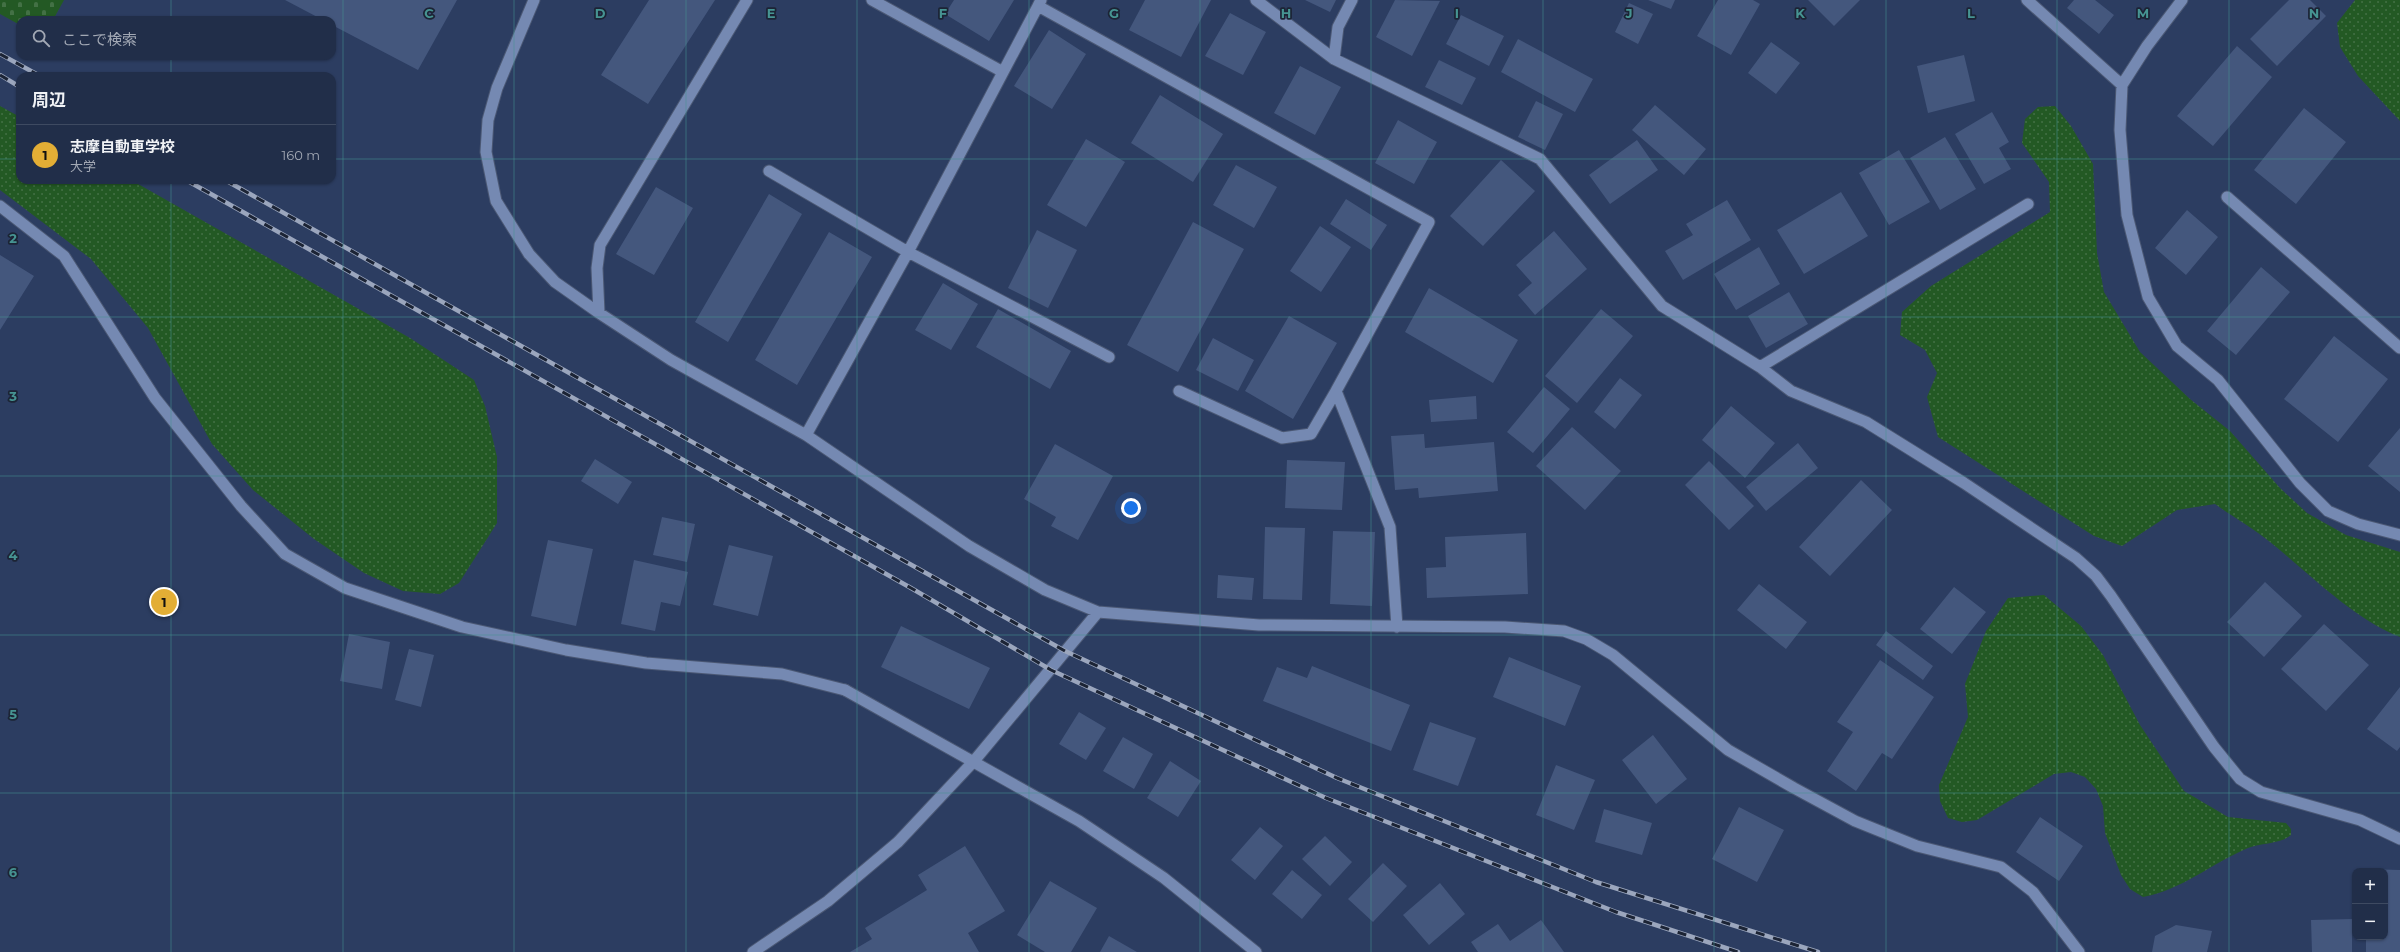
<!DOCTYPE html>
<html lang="ja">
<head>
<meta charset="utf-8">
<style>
  :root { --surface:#212e49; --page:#2d3a53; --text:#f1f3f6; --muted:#a2a8b4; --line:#3e4a61; --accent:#e3ae35 }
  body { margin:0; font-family:Montserrat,"Noto Sans JP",sans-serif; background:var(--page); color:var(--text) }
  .controls { position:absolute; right:12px; bottom:12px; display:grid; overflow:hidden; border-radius:8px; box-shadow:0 1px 3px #0004 }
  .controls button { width:36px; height:36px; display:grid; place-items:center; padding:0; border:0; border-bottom:1px solid var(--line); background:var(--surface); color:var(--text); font:20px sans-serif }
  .you { position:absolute; left:1131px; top:508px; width:14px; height:14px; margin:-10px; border:3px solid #fff; border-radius:50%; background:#1a73e8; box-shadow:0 0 0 6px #1a73e833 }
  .badge { display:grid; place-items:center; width:26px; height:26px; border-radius:50%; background:var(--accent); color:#111; font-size:13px; font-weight:700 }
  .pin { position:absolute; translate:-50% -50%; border:2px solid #fff; box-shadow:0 1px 4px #0006 }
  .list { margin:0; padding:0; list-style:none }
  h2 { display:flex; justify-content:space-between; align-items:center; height:52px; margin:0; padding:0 16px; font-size:17px }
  h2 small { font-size:13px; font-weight:400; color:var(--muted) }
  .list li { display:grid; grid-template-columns:26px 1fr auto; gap:12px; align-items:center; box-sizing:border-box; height:60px; padding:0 16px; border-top:1px solid var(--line) }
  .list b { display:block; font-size:15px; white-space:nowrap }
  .list p { margin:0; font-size:13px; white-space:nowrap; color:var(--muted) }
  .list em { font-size:13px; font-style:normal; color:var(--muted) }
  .icon { flex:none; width:22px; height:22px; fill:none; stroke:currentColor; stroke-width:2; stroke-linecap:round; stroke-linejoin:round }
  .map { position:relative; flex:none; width:2400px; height:952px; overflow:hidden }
  .search { position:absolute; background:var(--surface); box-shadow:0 1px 3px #0004; left:16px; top:16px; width:320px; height:44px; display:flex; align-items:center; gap:10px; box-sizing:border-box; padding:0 14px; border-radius:12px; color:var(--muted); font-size:15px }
  .panel { position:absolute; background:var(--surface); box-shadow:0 1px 3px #0004; left:16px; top:72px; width:320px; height:112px; border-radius:12px }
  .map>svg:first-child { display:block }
  .grass { fill:url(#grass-dots) }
  .cemetery { fill:url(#cemetery-stones) }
  .building { fill:#44577d }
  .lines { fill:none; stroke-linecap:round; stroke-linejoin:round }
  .minor-casing { stroke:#4b5874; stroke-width:13 }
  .tertiary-casing { stroke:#4b5874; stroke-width:13 }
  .minor { stroke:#7589b2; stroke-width:11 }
  .tertiary { stroke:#7589b2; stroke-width:11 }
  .rail-casing { stroke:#9ba6bd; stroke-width:4.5 }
  .rail { stroke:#1c2435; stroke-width:3; stroke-dasharray:9; stroke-linecap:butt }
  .grid { fill:none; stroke:#469492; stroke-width:1; stroke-opacity:0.55 }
  .grid-label { font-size:13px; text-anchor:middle; font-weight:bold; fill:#469492; stroke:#1c2435; stroke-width:3.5; stroke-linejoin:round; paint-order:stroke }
</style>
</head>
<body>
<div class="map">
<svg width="2400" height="952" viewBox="0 0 2400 952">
  <defs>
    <pattern id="grass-dots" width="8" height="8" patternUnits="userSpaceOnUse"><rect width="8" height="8" fill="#235924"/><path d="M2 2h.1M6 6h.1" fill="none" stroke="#437145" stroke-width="1.8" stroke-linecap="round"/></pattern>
    <pattern id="cemetery-stones" width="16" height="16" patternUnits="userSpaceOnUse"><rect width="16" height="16" fill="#235924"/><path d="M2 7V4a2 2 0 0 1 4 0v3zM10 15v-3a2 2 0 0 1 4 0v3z" fill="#437145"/></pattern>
  </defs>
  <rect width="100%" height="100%" fill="#2c3d61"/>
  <path class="grass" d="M 2355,0 L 2400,0 L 2400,121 L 2358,76 L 2340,47 L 2337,23 Z
    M 0,106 L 20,117 L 20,180 L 131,180 L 410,338 L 474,380 L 485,406 L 497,457 L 497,523 L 459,583 L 440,594 L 403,591 L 364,573 L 314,539 L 253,490 L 212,444 L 148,328 L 91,259 L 0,190 Z
    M 2055,106 L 2071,126 L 2093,164 L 2097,253 L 2104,292 L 2140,352 L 2190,399 L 2230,431 L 2280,488 L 2307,513 L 2346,535 L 2400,552 L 2400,637 C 2352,618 2310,574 2270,542 C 2253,528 2233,517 2215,504 L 2177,510 L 2122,546 L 2094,536 L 1938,437 L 1927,397 L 1937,373 L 1925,350 L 1900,335 L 1902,312 L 1931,286 L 2050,212 L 2049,182 L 2022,143 L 2025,119 L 2038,107 Z
    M 2044,595 L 2081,626 L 2103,655 L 2140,725 L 2184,791 L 2228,817 L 2286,823 L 2291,829 L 2291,835 C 2281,844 2261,843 2248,848 C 2212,863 2182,890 2143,897 L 2130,889 L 2121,875 L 2105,833 L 2103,806 L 2096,789 L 2085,777 L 2071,772 L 2054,774 L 1977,820 L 1962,822 L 1948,818 L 1940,801 L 1939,785 L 1968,717 L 1965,684 L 1986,631 L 2008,598 Z"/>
  <path class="cemetery" d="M 0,0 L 64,0 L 53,20 L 20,20 L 20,25 L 0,14 Z"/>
  <path class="building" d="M 285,0 L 457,0 L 418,70 L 332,25 L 332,20 L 323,20 Z
    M 649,0 L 715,0 L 648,104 L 601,75 Z
    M 954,0 L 1014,0 L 989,41 L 945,14 Z
    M 1145,0 L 1211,0 L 1181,57 L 1129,30 Z
    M 1305,0 L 1336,0 L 1330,12 Z
    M 1395,0 L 1440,1 L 1412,56 L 1376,37 Z
    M 1648,0 L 1675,0 L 1671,9 Z
    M 1718,0 L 1753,0 L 1760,4 L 1731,55 L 1697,36 Z
    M 1808,0 L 1860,0 L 1834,26 Z
    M 2074,0 L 2095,0 L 2114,15 L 2099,34 L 2067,8 Z
    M 2289,0 L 2310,0 L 2326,16 L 2277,66 L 2250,39 Z
    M 1629,3 L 1653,14 L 1638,44 L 1615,32 Z
    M 1230,13 L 1266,32 L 1243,75 L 1205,56 Z
    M 1461,15 L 1504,36 L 1489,66 L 1446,44 Z
    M 1049,30 L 1086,54 L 1052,109 L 1014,86 Z
    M 1518,39 L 1593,79 L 1575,112 L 1501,72 Z
    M 1771,42 L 1800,63 L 1776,94 L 1748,73 Z
    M 2237,46 L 2272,77 L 2213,146 L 2177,116 Z
    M 1964,55 L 1975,101 L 1928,113 L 1917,66 Z
    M 1439,60 L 1476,78 L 1462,105 L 1425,87 Z
    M 1300,66 L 1341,87 L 1315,135 L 1274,113 Z
    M 1160,95 L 1223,134 L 1193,182 L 1131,143 Z
    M 1536,101 L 1563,114 L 1545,150 L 1518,137 Z
    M 1655,105 L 1706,149 L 1684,175 L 1632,130 Z
    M 2304,108 L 2346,142 L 2296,204 L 2254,170 Z
    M 1992,112 L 2009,142 L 1999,148 L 2011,169 L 1984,184 L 1955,134 Z
    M 1398,120 L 1437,142 L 1414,184 L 1375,163 Z
    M 1945,137 L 1976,189 L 1940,210 L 1910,158 Z
    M 1086,139 L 1125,162 L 1086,227 L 1047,205 Z
    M 1637,140 L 1658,170 L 1610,204 L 1589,175 Z
    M 1899,150 L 1930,202 L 1889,225 L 1859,173 Z
    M 1501,160 L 1535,191 L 1483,246 L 1450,216 Z
    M 1236,165 L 1277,187 L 1254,228 L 1213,205 Z
    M 656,187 L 693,208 L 654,275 L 616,254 Z
    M 1841,192 L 1868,236 L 1804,274 L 1777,230 Z
    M 769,194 L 802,214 L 728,342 L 695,322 Z
    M 1346,199 L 1387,225 L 1371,250 L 1330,224 Z
    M 1727,200 L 1751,240 L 1683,280 L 1665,251 L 1693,235 L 1686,224 Z
    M 2187,210 L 2218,237 L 2186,275 L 2155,248 Z
    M 1193,222 L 1244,249 L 1178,372 L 1127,345 Z
    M 1320,226 L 1351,247 L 1321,292 L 1290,271 Z
    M 1037,230 L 1077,250 L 1048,308 L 1008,288 Z
    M 1554,231 L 1587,269 L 1535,315 L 1518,295 L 1532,283 L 1516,265 Z
    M 829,232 L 872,257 L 797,385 L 755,360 Z
    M 1759,247 L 1780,284 L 1736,310 L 1714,274 Z
    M 0,255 L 34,276 L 0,330 Z
    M 2261,267 L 2290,292 L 2236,355 L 2207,331 Z
    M 943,283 L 978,304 L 951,350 L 915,330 Z
    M 1429,288 L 1518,340 L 1493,383 L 1405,332 Z
    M 1789,292 L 1808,324 L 1766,348 L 1748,316 Z
    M 998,309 L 1071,351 L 1050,389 L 976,347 Z
    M 1601,309 L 1633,336 L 1577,403 L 1545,376 Z
    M 1289,316 L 1337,343 L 1293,419 L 1245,391 Z
    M 2334,336 L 2388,379 L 2338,442 L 2284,399 Z
    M 1213,338 L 1254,360 L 1238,391 L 1196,370 Z
    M 1620,378 L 1642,395 L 1615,429 L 1594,412 Z
    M 1544,387 L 1570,409 L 1533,453 L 1507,432 Z
    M 1476,396 L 1477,419 L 1431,422 L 1429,400 Z
    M 1731,406 L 1775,443 L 1745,478 L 1702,440 Z
    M 1572,427 L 1621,471 L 1585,510 L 1536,466 Z
    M 2400,428 L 2400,492 L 2368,466 Z
    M 1424,434 L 1425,448 L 1494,442 L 1498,491 L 1419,498 L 1418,488 L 1395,490 L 1391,436 Z
    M 1798,443 L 1818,468 L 1766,511 L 1746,487 Z
    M 1055,444 L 1113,476 L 1078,540 L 1051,526 L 1056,517 L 1024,499 Z
    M 595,459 L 632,482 L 618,504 L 581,481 Z
    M 1287,460 L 1345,462 L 1342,510 L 1285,508 Z
    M 1709,461 L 1754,506 L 1729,530 L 1685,485 Z
    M 1861,480 L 1892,510 L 1830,576 L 1799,547 Z
    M 662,517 L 695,524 L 687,562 L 653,555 Z
    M 1265,527 L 1305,528 L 1302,600 L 1263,599 Z
    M 1333,531 L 1375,532 L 1372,606 L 1330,604 Z
    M 1526,533 L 1528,594 L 1427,598 L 1426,568 L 1446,567 L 1445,537 Z
    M 548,540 L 593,549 L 576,626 L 531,616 Z
    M 729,545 L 773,556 L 758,616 L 713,605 Z
    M 634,560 L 688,572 L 680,606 L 661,602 L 655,631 L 621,624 Z
    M 1218,575 L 1254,578 L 1252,600 L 1217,598 Z
    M 2265,582 L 2302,616 L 2264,657 L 2227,622 Z
    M 1759,584 L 1807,622 L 1786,649 L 1737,610 Z
    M 1954,587 L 1986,612 L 1952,654 L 1920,629 Z
    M 2324,624 L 2369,665 L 2326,711 L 2281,669 Z
    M 901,626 L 990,668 L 969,709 L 881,667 Z
    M 1886,631 L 1933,666 L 1923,680 L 1876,645 Z
    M 349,634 L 390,642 L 382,689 L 340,681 Z
    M 409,649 L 434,655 L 421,707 L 395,700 Z
    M 1509,657 L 1581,686 L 1565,726 L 1493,697 Z
    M 1880,660 L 1934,697 L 1892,759 L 1882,753 L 1856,791 L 1827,771 L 1853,732 L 1837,722 Z
    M 1312,666 L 1410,705 L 1391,751 L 1263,701 L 1277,667 L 1307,678 Z
    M 2400,687 L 2400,747 L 2397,751 L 2367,729 Z
    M 1079,712 L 1106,728 L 1086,760 L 1059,744 Z
    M 1430,722 L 1476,738 L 1458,786 L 1413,770 Z
    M 1653,735 L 1687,779 L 1656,804 L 1622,760 Z
    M 1123,737 L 1153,754 L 1134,789 L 1103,771 Z
    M 1170,761 L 1201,781 L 1178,817 L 1147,798 Z
    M 1556,765 L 1595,780 L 1574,830 L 1536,815 Z
    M 1739,807 L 1784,830 L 1757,882 L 1712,859 Z
    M 1604,809 L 1652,823 L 1642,855 L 1595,842 Z
    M 2040,817 L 2083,846 L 2059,881 L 2016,852 Z
    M 1260,827 L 1283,846 L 1255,880 L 1231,860 Z
    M 1325,836 L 1352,862 L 1330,886 L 1302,859 Z
    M 965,846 L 1005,911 L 968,933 L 979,952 L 850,952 L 872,939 L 865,928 L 927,890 L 918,875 Z
    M 1383,863 L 1407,886 L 1373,922 L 1348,899 Z
    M 2368,869 L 2400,870 L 2400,952 L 2366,952 L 2366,937 L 2385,937 L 2385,871 L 2368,871 Z
    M 1292,870 L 1322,895 L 1302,919 L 1272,894 Z
    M 1050,881 L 1097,908 L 1071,952 L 1045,952 L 1017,935 Z
    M 1440,883 L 1465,914 L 1429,945 L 1403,915 Z
    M 2352,919 L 2352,952 L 2312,952 L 2311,920 Z
    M 1541,920 L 1564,952 L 1478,952 L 1471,942 L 1498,924 L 1510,941 Z
    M 2176,925 L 2212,931 L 2207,952 L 2152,952 L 2155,936 Z
    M 1109,936 L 1137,952 L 1100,952 Z"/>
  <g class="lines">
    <defs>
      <path id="minor" d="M 534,0 L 497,88 L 488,120 L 486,152 L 496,201 L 529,254 L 555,282 L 599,313 L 671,360 L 806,435 L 969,546 L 1045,590 L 1098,612 L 1259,625 L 1505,627 L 1564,631 L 1586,639 L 1613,655 L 1728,750 L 1794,788 L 1855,821 L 1917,846 L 2001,867 L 2033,892 L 2079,952
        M 872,0 L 1003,72
        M 1041,0 L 1038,6 L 1429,222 L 1336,391 L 1390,527 L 1397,627
        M 1256,0 L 1334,59 L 1540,159 L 1662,306 L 1760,367 L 1791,391 L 1866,422 L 1964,483 L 2076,558 L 2096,576 L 2111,596 L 2214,747 L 2240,779 L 2261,792 L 2360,820 L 2400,839
        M 2027,0 L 2122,85
        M 2182,0 L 2147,46 L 2122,85 L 2120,130 L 2127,215 L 2148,297 L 2177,346 L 2218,380 L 2300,483 L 2328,511 L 2358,524 L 2400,535
        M 1334,59 L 1338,27 L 1352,0
        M 769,171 L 908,252 L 1109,357
        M 2227,197 L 2400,348
        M 0,206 L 64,256 L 155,398 L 241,506 L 285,554 L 345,588 L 462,627 L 566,650 L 646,663 L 782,674 L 845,690
        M 599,313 L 597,268 L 600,245 L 747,0
        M 1760,367 L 2028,204
        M 1179,391 L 1282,438 L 1311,434 L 1336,391
        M 806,435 L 908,252 L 1038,6
        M 753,952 L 828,901 L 898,842 L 974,761 L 1098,612"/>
      <path id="tertiary" d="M 845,690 L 1079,821 L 1164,878 L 1256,952"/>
    </defs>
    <use href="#minor" class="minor-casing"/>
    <use href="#tertiary" class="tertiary-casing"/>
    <use href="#minor" class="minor"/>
    <use href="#tertiary" class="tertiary"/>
    <defs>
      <path id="rail" d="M 0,54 L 40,76
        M 0,75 L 20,87
        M 186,180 L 911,588 L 1051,670 L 1326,798 L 1616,912 L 1738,952
        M 225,180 L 1065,651 L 1337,778 L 1596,882 L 1818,952"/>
    </defs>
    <use href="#rail" class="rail-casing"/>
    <use href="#rail" class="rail"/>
  </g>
  <path class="grid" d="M 171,0 L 171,20M 343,0 L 343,952M 514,0 L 514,952M 686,0 L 686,952M 857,0 L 857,952M 1029,0 L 1029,952M 1200,0 L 1200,952M 1371,0 L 1371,952M 1543,0 L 1543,952M 1714,0 L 1714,952M 1886,0 L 1886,952M 2057,0 L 2057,952M 2229,0 L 2229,952M 171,56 L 171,76M 0,159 L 20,159M 332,159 L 2400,159M 171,180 L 171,952M 0,317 L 2400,317M 0,476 L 2400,476M 0,635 L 2400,635M 0,793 L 2400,793"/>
  <g class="grid-label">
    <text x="429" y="18">C</text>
    <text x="600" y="18">D</text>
    <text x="771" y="18">E</text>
    <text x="943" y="18">F</text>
    <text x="1114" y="18">G</text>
    <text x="1286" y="18">H</text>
    <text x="1457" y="18">I</text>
    <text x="1629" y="18">J</text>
    <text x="1800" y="18">K</text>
    <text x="1971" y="18">L</text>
    <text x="2143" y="18">M</text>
    <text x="2314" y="18">N</text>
    <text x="13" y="243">2</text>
    <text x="13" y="401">3</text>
    <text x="13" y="560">4</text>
    <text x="13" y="719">5</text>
    <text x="13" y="877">6</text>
  </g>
</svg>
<div class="controls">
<button>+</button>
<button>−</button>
</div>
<div class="you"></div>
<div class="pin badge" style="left:164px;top:602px">1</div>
<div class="search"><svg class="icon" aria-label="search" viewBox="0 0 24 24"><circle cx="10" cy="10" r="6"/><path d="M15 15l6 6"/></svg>ここで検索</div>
<section class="panel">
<h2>周辺<small></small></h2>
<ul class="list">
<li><span class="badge">1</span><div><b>志摩自動車学校</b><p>大学</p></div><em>160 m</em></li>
</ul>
</section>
</div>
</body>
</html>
